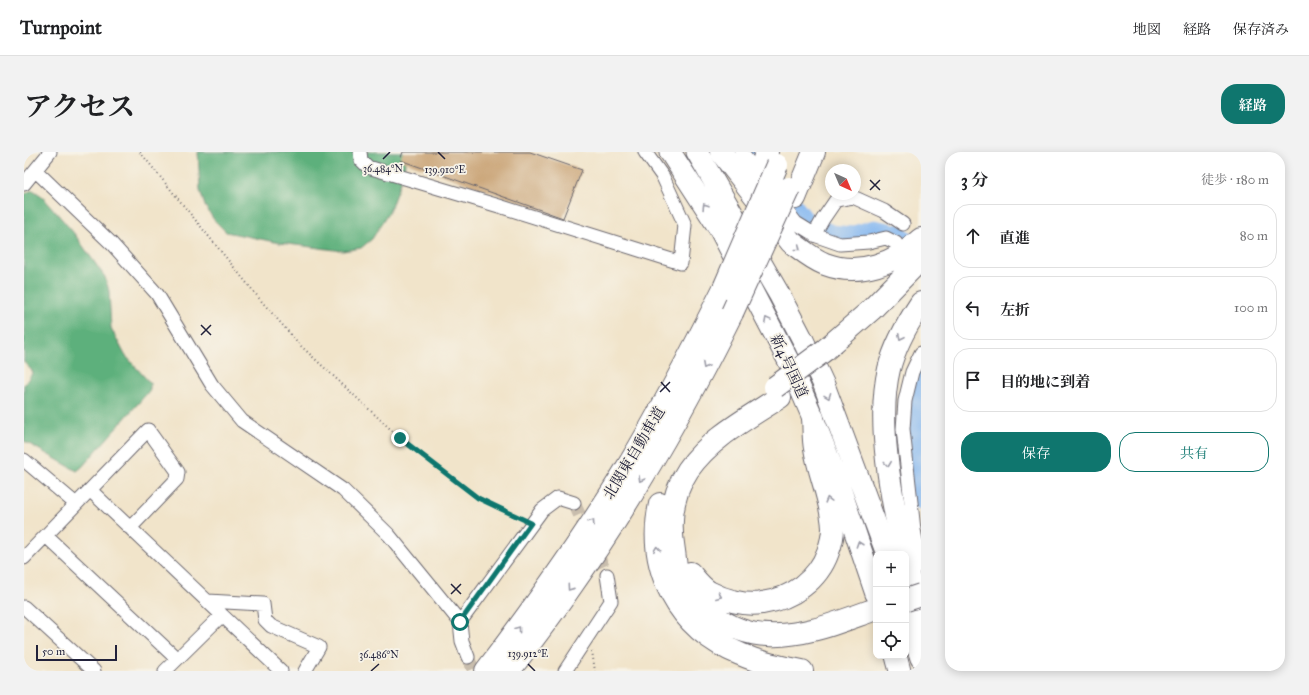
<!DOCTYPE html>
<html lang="ja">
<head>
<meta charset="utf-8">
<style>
  :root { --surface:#fff; --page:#f2f2f2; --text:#202124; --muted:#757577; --line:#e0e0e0; --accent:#0f766e }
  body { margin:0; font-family:"IM FELL Great Primer","Noto Serif JP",serif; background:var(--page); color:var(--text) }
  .controls { position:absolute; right:12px; bottom:12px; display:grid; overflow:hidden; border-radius:8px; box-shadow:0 2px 10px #0003 }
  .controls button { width:36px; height:36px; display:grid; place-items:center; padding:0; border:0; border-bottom:1px solid var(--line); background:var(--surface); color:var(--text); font:20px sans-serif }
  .compass { position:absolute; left:801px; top:12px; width:36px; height:36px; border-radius:50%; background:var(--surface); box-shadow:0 2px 10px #0003; rotate:136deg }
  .scale { position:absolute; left:12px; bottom:10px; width:81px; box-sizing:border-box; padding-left:4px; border:2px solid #22223b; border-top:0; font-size:11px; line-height:14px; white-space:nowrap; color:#22223b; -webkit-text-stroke:3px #f7f3e8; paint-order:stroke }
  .stop { position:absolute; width:12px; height:12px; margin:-9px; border:3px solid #0f766e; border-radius:50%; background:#fff }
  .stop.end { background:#0f766e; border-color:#fff; box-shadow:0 1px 4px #0008 }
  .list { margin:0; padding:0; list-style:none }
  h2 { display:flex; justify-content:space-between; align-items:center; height:52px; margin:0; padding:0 16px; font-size:17px }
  h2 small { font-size:13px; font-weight:400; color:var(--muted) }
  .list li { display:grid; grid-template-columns:26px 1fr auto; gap:12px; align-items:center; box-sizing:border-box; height:64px; margin:0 8px 8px; padding:0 8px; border:1px solid var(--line); border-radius:16px }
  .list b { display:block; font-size:15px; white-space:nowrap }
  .list em { font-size:13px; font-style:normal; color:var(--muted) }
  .actions { display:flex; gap:8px; padding:12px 16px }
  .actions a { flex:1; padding:9px 0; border:1px solid var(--accent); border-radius:16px; text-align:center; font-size:14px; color:var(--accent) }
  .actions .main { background:var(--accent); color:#fff }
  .icon { flex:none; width:22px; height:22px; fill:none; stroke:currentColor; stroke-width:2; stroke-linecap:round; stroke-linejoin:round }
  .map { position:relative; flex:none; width:897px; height:519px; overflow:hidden; border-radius:16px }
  header { display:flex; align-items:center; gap:24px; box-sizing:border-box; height:56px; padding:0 20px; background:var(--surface); border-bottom:1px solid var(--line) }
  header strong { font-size:19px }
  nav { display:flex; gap:22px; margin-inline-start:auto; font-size:14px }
  .intro { display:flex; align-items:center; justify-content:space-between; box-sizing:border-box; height:96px; padding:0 24px }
  h1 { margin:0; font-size:28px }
  .button { padding:10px 18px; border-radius:16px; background:var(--accent); color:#fff; font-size:14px; font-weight:700 }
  main { display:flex; gap:24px; padding:0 24px }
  aside { flex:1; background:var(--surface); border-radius:16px; box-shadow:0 2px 10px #0003 }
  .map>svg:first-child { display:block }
  .forest { fill:#5db07c; stroke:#40695c }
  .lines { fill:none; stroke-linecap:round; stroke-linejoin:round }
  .river { stroke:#84b7f1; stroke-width:19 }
  .building { fill:#cca87d }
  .minor-tunnel { stroke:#c8bdad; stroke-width:13; stroke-dasharray:13 6; stroke-linecap:butt }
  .minor-casing { stroke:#6a666d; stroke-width:15 }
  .trunk-casing { stroke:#6a666d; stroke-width:23 }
  .motorway-casing { stroke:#6a666d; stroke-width:24 }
  .path { stroke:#6a666d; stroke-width:2; stroke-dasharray:1 3; stroke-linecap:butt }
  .minor { stroke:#fff; stroke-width:13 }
  .trunk { stroke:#fff; stroke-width:21 }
  .motorway { stroke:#fff; stroke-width:22 }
  .motorway-bridge-casing { stroke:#6a666d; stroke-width:24; stroke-linecap:butt }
  .motorway-bridge { stroke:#fff; stroke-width:22 }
  .oneway { stroke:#9c9ca7 }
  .route { stroke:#0f766e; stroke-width:5 }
  .ticks { fill:none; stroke:#22223b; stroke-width:1.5 }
  .labels { text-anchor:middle; stroke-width:3.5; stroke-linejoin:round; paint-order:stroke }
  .street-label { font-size:15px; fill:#22223b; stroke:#f7f3e8 }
  .ticks-label { font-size:10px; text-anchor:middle; fill:#22223b; stroke:#f7f3e8; stroke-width:3.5; stroke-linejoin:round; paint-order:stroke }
</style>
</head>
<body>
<header>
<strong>Turnpoint</strong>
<nav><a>地図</a><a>経路</a><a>保存済み</a></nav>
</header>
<div class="intro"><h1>アクセス</h1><a class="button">経路</a></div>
<main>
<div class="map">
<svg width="897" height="519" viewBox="0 0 897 519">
  <rect width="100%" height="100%" fill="#f7f3e8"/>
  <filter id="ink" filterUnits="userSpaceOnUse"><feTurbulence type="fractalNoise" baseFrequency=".025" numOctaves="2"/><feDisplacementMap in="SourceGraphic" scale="8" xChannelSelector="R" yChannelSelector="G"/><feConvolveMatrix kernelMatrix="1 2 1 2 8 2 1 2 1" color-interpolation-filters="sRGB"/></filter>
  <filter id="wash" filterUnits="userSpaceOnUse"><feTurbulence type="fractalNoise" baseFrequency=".012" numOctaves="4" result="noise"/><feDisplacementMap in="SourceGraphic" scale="16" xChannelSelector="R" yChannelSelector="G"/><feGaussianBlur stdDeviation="0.9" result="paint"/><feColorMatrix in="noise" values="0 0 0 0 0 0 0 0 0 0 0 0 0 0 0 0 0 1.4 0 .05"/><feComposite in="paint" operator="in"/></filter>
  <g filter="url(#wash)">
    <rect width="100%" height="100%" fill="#f1e4ca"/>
    <path class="forest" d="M 174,0 L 379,0 L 381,12 L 377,28 L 365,60 L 348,87 L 337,96 L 319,99 L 256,91 L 202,80 L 190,68 L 181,54 L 176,38 Z
      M 9,38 L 18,44 L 49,80 L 81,125 L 85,139 L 87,176 L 101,203 L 126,231 L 126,238 L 58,315 L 53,319 L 0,289 L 0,233 L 9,220 L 0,210 L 0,43 L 4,40 Z"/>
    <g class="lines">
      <path class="river" d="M 726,0 L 783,71 L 807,82 L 826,84 L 850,77 L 874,82 L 897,101
        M 897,220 L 890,252 L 893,316 L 897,348"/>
    </g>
    <g id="blocks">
      <path class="building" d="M 379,0 L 506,0 L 558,18 L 539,66 L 376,8 Z"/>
    </g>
  </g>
  <g filter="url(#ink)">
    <use href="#blocks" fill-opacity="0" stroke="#6a666d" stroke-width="1"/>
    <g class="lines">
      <path class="minor-tunnel" d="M 550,351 L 583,423
        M 444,505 L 450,519"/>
      <defs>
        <path id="minor" d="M 336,0 L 337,8 L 344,15 L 475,54 L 657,111 L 661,73 L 639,25 L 621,0
          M 717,0 L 772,71 L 793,84 L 816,92 L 845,90 L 862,86 L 872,91
          M 12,19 L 88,92 L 133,142 L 188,233 L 218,269 L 319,338 L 365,383 L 436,470 L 438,489 L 444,505
          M 0,32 L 26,0
          M 790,83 L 799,67 L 812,48 L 829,45 L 860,59 L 879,72
          M 897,201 L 888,220 L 881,249 L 879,277 L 890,378 L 897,414
          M 0,308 L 52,352
          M 66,338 L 257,519
          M 22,384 L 153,507
          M 0,406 L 124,278 L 154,320 L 153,327 L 106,376
          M 184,449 L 239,452 L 241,468 L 247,474 L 295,495 L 281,519
          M 0,455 L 70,519
          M 436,470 L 518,358 L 534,346 L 550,351
          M 141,519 L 198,463
          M 541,519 L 587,449 L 583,423"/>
        <path id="trunk" d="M 646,0 L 695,76 L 764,208 L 789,266 L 814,330 L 852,442
          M 673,0 L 755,142 L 779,188 L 800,233 L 863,402
          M 882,460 L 897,506
          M 872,504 L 876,519"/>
        <path id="motorway" d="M 697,0 L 767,90 C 778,98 788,107 801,112 C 835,125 872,111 897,87
          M 740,7 L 743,0
          M 771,46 L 790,0
          M 801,198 L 847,158 L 897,107
          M 756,245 C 724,266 686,286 664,318 C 648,342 645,371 650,399 C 651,405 651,412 653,417 C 668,452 704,482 744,483 C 781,485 817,469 852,457
          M 636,352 C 622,417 654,477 716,502 C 736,511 757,515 778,519
          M 880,402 C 868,349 852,270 865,217 C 871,193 883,172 897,151
          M 882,412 L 888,440 L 897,467
          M 666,421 C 672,428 677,435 685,440 C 700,448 721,454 738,451 C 768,447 794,428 804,400 C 807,392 809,384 809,376 C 808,349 795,323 791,296 C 789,287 790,276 789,266
          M 462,519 C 512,453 561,385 604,314 C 639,256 670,196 700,136
          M 485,519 C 506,491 527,464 546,436 C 608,349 661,256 708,161"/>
      </defs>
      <use href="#minor" class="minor-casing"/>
      <use href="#trunk" class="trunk-casing"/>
      <use href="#motorway" class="motorway-casing"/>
      <path class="path" d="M 116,0 L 239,151 L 277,194 L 376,286 L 454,346 L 498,367
        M 568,499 L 571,519"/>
      <use href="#minor" class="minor"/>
      <use href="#trunk" class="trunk"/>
      <use href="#motorway" class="motorway"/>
      <defs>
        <path id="motorway-bridge" d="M 700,136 L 753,13
          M 708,161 L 765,36
          M 751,235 L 801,198
          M 882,448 L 897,443"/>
      </defs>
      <use href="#motorway-bridge" class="motorway-bridge-casing"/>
      <use href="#motorway-bridge" class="motorway-bridge"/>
    </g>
    <defs><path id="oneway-chevron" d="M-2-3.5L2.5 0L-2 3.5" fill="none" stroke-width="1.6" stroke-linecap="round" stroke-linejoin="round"/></defs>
    <g class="oneway">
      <use href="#oneway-chevron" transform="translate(681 54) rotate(-122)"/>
      <use href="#oneway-chevron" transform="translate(774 96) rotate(39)"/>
      <use href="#oneway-chevron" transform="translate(743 168) rotate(-118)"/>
      <use href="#oneway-chevron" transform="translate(877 185) rotate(115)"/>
      <use href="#oneway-chevron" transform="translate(681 214) rotate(118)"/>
      <use href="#oneway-chevron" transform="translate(804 244) rotate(69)"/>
      <use href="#oneway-chevron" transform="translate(864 312) rotate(83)"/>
      <use href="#oneway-chevron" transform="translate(617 327) rotate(121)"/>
      <use href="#oneway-chevron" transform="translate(804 348) rotate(-105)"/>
      <use href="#oneway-chevron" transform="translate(568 370) rotate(-56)"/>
      <use href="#oneway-chevron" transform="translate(835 392) rotate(-109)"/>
      <use href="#oneway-chevron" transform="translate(633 397) rotate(-96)"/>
      <use href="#oneway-chevron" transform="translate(546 436) rotate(125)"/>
      <use href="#oneway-chevron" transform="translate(695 444) rotate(22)"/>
      <use href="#oneway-chevron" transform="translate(494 477) rotate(-53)"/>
    </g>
  </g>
  <g class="lines" filter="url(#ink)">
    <path class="route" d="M 376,286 L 454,346 L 507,371 L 436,470"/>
  </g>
  <path class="ticks" d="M 414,0 L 421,7M 359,7 L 366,0M 846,28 L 856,38M 846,38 L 856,28M 177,173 L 187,183M 177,183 L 187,173M 637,230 L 646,240M 636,240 L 646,230M 427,432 L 437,442M 427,442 L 437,432M 504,512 L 511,519M 347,519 L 355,512"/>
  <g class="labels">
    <g class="street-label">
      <text transform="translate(765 214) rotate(65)" y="5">新4号国道</text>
      <text transform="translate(610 301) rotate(-59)" y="5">北関東自動車道</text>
    </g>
  </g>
  <g class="ticks-label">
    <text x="359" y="20">36.484°N</text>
    <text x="421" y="21">139.910°E</text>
    <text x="504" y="505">139.912°E</text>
    <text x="355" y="506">36.486°N</text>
  </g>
</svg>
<div class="controls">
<button>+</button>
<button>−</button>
<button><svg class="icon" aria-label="locate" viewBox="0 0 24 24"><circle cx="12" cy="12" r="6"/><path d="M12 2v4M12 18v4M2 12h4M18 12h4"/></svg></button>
</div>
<svg class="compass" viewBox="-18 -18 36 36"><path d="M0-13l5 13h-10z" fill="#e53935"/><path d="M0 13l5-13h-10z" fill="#757577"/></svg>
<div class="scale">50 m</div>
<div class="stop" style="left:436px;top:470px"></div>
<div class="stop end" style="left:376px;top:286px"></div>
</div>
<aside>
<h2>3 分<small>徒歩 · 180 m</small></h2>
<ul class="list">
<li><svg class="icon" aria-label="ahead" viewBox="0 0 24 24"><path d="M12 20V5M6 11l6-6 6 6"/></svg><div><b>直進</b></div><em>80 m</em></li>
<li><svg class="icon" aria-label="left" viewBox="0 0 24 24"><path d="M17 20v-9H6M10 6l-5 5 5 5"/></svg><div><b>左折</b></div><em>100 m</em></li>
<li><svg class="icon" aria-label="arrive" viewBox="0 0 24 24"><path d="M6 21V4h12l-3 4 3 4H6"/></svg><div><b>目的地に到着</b></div></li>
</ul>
<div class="actions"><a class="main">保存</a><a>共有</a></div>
</aside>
</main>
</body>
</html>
